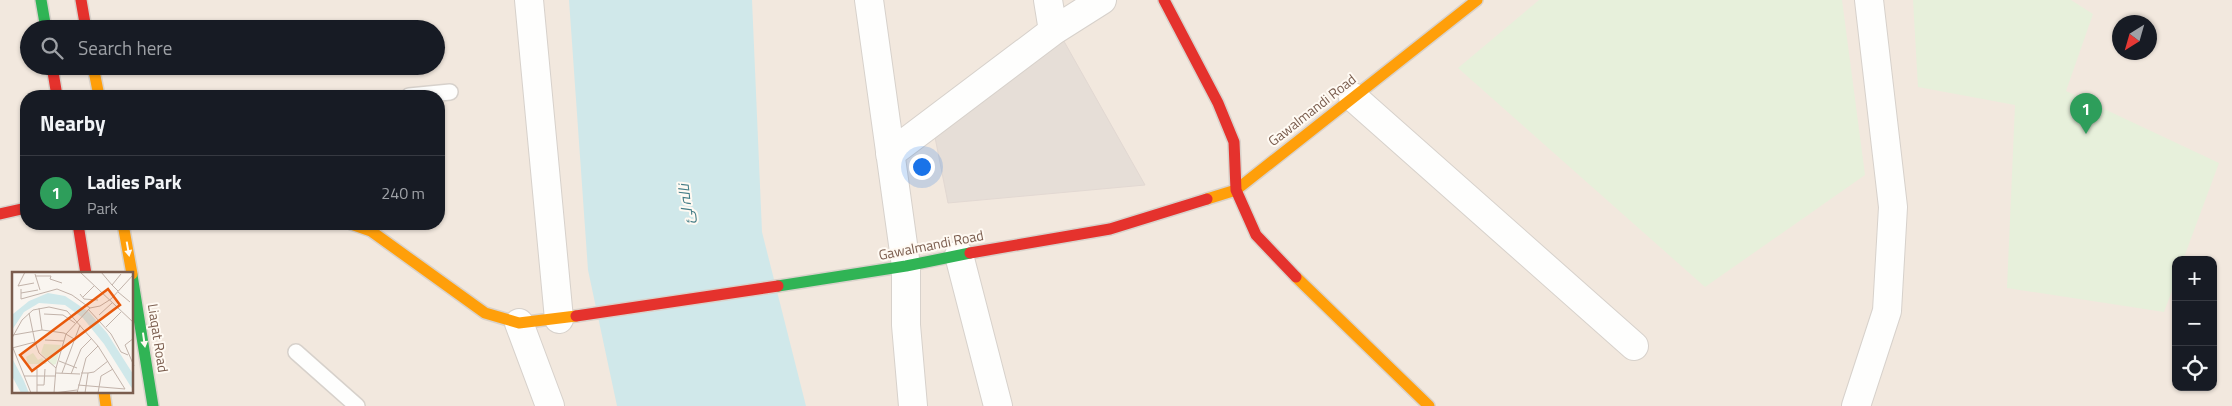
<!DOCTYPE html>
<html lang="en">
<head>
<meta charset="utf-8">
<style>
  :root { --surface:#171b24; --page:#242831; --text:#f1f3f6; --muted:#9ea1a6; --line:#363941; --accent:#0b8043 }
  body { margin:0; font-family:"Titillium Web",Cairo,sans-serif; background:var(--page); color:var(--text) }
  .controls { position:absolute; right:15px; bottom:15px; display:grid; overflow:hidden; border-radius:10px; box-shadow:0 1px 4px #0004 }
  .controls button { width:45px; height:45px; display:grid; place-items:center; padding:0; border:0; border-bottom:1px solid var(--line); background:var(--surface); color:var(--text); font:25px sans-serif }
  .compass { position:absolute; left:2112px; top:15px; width:45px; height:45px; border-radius:50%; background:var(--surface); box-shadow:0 1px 4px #0004; rotate:217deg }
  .you { position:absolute; left:921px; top:166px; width:18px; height:18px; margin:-12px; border:4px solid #fff; border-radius:50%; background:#1a73e8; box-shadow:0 0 0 8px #1a73e833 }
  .badge { display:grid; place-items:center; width:32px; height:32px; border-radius:50%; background:var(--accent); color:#fff; font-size:16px; font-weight:700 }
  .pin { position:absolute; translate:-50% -41px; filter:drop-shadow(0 1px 2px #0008) }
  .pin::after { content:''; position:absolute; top:26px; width:18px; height:15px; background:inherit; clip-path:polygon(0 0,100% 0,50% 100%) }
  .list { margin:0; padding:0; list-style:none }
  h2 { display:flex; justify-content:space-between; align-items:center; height:65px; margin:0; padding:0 20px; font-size:21px }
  h2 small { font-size:16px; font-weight:400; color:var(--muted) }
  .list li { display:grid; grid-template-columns:32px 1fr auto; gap:15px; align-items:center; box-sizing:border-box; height:75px; padding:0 20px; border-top:1px solid var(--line) }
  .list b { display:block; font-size:19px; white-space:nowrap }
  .list p { margin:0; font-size:16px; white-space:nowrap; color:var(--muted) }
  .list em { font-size:16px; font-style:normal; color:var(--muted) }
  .icon { flex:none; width:28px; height:28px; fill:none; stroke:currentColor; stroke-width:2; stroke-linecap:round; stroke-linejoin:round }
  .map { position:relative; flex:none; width:2232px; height:406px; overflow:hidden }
  .search { position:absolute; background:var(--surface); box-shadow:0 1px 4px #0004; left:20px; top:20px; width:425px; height:55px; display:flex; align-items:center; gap:12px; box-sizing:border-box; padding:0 18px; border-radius:28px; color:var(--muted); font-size:19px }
  .panel { position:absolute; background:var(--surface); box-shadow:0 1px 4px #0004; left:20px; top:90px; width:425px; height:140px; border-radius:20px }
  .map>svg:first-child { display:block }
  .residential { fill:#f2e8de; fill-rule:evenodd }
  .green { fill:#e7f0db }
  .water { fill:#d0e8ea }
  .building { fill:#e6ded7; stroke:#e2d8d2 }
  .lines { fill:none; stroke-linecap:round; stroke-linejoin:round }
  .lane-casing { stroke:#d7d1cb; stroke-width:18 }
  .street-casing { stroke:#d7d1cb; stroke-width:30 }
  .fast-casing { stroke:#d9d2cb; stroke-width:14 }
  .slow-casing { stroke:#d9d2cb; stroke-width:14 }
  .jam-casing { stroke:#d9d2cb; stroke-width:14 }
  .lane { stroke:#fefefd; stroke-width:15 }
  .street { stroke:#fefefd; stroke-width:28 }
  .fast { stroke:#30b455; stroke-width:11 }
  .slow { stroke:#ff9f0a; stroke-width:11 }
  .jam { stroke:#e5322d; stroke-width:11 }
  .oneway { fill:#fffaf3 }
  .labels { text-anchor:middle; stroke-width:4; stroke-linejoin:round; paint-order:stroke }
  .street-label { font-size:14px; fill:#7a5c4d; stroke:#fffaf3 }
  .water-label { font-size:15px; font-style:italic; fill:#437c86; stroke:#fffaf3 }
  .inset-road { fill:none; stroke:#c2b3aa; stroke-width:1 }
  .view { fill:#e8590c; fill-opacity:0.15; stroke:#e8590c; stroke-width:2.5 }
  .inset-edge { fill:none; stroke:#7a5c4d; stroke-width:2.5 }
</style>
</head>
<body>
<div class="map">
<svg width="2232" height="406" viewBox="0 0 2232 406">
  <rect width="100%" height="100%" fill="#f9f5f0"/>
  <path class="residential" d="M 0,0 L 2232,0 L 2232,406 L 0,406 ZM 2120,22 L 2150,22 L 2150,52 L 2120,52 ZM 29,29 L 436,29 L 436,66 L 29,66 ZM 26,96 L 439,96 L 439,224 L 26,224 ZM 2176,260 L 2213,260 L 2213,387 L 2176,387 ZM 14,274 L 132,274 L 132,392 L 14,392 Z"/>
  <path class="green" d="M 1539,0 L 1842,0 L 1865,175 L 1705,287 L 1458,68 Z
    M 1913,0 L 2071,0 L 2093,14 L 2066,91 L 2219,163 L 2183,260 L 2176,260 L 2176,280 L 2164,312 L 2007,288 L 2015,105 L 1918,87 Z"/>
  <path class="water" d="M 569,0 L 752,0 L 762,232 L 806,406 L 617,406 L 588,270 Z"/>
  <path class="building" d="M 1061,36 L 1145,185 L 948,203 L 931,117 Z"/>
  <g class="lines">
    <defs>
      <path id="lane" d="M 409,96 L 450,92
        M 296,352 L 357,406"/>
      <path id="street" d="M 529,0 L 559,319
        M 869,0 L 906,266 L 906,325 L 913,406
        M 1048,0 L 1053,31
        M 1353,97 L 1634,346
        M 890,154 L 1053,31 L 1102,0
        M 959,255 L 998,406
        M 519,323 L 550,406
        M 1856,406 L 1887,311 L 1893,207 L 1869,0"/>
      <path id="fast" d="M 41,0 L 46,29
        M 132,275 L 153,406
        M 778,286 L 906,266 L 970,253"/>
      <path id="slow" d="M 93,66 L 99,96
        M 1207,199 L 1236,190 L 1477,0
        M 123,224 L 132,274
        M 351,224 L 371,231 L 485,313 L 519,323 L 576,316
        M 1296,277 L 1429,406
        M 104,392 L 106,406"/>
      <path id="jam" d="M 81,0 L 86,29
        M 1164,0 L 1218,103 L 1234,142 L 1236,190 L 1256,235 L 1296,277
        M 52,66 L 57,96
        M 0,214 L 26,208
        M 78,224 L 86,274
        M 970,253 L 1110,229 L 1207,199
        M 576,316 L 778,286"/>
    </defs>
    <use href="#lane" class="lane-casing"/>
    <use href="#street" class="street-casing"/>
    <use href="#fast" class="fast-casing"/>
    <use href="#slow" class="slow-casing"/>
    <use href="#jam" class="jam-casing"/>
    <use href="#lane" class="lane"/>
    <use href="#street" class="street"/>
    <use href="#fast" class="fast"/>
    <use href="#slow" class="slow"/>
    <use href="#jam" class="jam"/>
  </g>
  <defs><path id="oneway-solid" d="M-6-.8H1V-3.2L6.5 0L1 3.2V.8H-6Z" transform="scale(1.25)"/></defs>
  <g class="oneway">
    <use href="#oneway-solid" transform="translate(128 249) rotate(80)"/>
    <use href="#oneway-solid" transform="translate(144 340) rotate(82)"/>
  </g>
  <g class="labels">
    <g class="street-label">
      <text transform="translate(1312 110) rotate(-38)" y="5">Gawalmandi Road</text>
      <text transform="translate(931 245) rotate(-11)" y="5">Gawalmandi Road</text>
      <text transform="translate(158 338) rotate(81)" y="5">Liaqat Road</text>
    </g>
    <g class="water-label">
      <text transform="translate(686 204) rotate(-97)" y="5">نالہ لئ</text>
    </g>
  </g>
  <g transform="translate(12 272)">
    <rect width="121" height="121" fill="#f9f5f0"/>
    <path d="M 32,72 L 49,73 L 44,92 L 41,93 L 29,81 ZM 21,81 L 26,88 L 30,86 L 35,92 L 16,92 L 14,85 Z" fill="#e7f0db"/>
    <path d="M 36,21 L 53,24 L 77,40 L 95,61 L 121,102 L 121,118 L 92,72 L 71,46 L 53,33 L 27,31 L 12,40 L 0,58 L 1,42 L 17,29 ZM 0,86 L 12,109 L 17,121 L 9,121 L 0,104 Z" fill="#d0e8ea"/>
    <path class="inset-road" d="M 13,0 L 6,14 L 22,11M 68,0 L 122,51M 89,0 L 100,13M 23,2 L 28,18M 23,4 L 39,4 L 38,7 L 50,11M 9,17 L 9,27 L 45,17 L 60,23 L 78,36M 106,19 L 100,13 L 109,2M 106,20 L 118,30M 9,21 L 26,18M 68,22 L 72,27 L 86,28M 71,25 L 82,14M 27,36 L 30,58M 76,37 L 99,62 L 109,80 L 116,83M 17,41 L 23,70M 32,42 L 51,43 L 63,51M 87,43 L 100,31M 94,55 L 109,40M 1,63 L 30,58 L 52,61 L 64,68M 0,66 L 10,48 L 21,38 L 37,35 L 55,39 L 86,74 L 74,86 L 65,121M 122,66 L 113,73 L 122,94M 33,68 L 52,69M 86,74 L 113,117M 0,76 L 23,70 L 27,81 L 44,96M 1,76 L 19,121M 47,89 L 65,96M 44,101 L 68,102M 50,101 L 68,53M 69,101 L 76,101 L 73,121M 76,101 L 82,100 L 96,89M 59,102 L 69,77 L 80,66M 12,104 L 44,104M 25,113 L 32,113 L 33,97M 66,113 L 113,117M 25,121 L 25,97M 42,121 L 44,96 L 54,62 L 78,36 L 88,34 L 99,27 L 122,2M 42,121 L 65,118M 86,121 L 89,104 L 101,97"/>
    <path class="view" d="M 96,17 L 108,33 L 20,99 L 8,83 Z"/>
    <rect width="121" height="121" class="inset-edge"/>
  </g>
</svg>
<div class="controls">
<button>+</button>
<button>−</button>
<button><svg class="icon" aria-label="locate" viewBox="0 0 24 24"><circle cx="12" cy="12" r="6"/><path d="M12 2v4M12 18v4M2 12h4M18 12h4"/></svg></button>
</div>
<svg class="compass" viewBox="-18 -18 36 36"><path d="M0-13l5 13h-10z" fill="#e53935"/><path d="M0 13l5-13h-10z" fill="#9ea1a6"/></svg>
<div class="you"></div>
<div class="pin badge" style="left:2086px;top:134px;background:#2e9e5b">1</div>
<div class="search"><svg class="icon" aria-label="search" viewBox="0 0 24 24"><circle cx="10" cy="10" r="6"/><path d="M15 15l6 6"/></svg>Search here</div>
<section class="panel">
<h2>Nearby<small></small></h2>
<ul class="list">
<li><span class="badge" style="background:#2e9e5b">1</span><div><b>Ladies Park</b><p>Park</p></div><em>240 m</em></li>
</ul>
</section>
</div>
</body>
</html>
